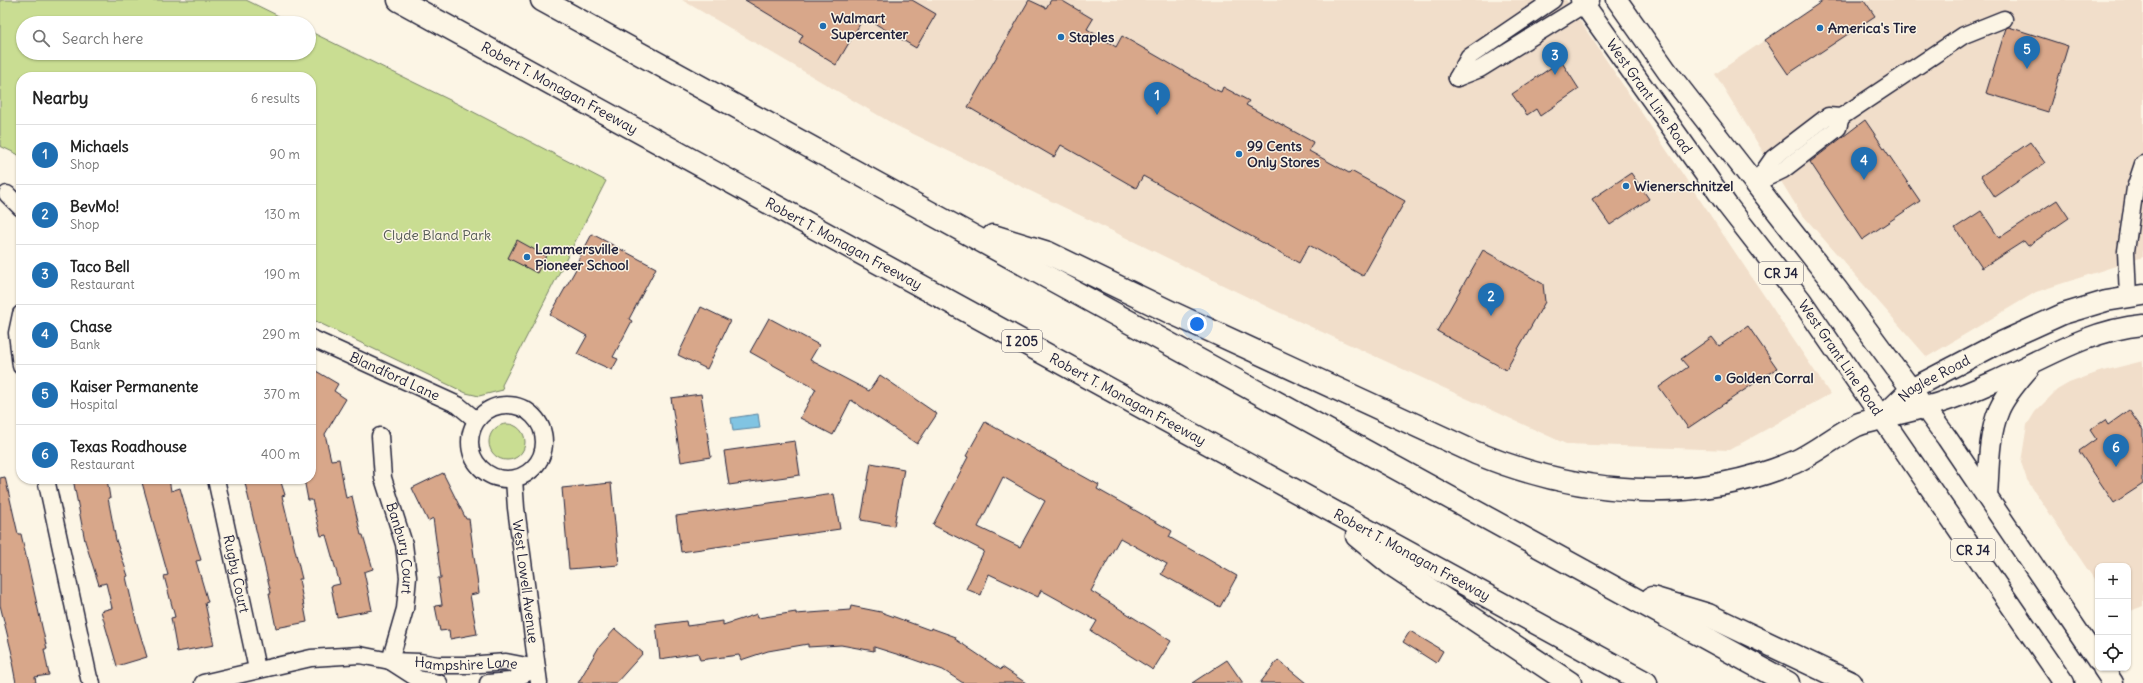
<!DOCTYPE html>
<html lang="en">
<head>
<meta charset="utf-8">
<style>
  :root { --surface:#fff; --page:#f2f2f2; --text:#222; --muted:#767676; --line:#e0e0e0; --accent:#1f6fb2 }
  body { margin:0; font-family:Delius,sans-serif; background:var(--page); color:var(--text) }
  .controls { position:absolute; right:12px; bottom:12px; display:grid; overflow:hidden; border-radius:8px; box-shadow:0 1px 3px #0004 }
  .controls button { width:36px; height:36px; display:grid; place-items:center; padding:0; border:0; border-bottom:1px solid var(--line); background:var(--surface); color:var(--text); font:20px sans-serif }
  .you { position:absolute; left:1197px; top:324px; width:14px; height:14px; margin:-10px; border:3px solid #fff; border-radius:50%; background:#1a73e8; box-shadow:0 0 0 6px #1a73e833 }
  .badge { display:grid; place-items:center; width:26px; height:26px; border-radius:50%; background:var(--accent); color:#fff; font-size:13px; font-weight:700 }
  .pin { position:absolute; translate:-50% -33px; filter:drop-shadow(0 1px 2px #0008) }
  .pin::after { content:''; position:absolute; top:21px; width:14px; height:12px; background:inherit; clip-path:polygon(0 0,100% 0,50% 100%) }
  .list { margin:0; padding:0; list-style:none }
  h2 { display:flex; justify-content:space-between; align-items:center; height:52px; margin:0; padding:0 16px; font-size:17px }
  h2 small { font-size:13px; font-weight:400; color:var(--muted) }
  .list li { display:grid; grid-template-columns:26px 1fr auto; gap:12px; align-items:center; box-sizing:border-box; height:60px; padding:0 16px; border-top:1px solid var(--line) }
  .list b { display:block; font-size:15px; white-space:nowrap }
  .list p { margin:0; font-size:13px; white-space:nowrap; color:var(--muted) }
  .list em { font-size:13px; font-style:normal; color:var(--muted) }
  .icon { flex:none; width:22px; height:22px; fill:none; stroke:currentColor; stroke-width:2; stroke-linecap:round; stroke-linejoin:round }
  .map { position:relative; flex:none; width:2143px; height:683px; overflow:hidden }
  .search { position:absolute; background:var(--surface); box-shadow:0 1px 3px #0004; left:16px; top:16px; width:300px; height:44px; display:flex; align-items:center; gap:10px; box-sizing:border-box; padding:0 14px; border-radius:22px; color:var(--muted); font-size:15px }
  .panel { position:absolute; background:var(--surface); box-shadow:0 1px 3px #0004; left:16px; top:72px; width:300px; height:412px; border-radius:16px }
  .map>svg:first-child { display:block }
  .built { fill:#f1deca }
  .green { fill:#c9dd92; stroke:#768066 }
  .water { fill:#81c4e2; stroke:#5b839f }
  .building { fill:#d8a78a; stroke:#22223b; fill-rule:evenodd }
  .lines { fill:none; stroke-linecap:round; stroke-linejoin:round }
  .minor-casing { stroke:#22223b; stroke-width:19 }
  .major-casing { stroke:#22223b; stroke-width:23 }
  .highway-casing { stroke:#22223b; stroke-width:25 }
  .minor { stroke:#fcf5e5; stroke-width:16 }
  .major { stroke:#fcf5e5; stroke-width:20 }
  .highway { stroke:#fcf5e5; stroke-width:22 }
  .poi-dot { fill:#1f6fb2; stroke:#fcf5e5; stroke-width:1.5 }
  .labels { text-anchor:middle; stroke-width:3; stroke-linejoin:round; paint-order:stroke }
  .shield { fill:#fcf5e5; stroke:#63616e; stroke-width:1 }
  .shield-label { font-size:13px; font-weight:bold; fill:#22223b }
  .poi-label { font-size:14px; font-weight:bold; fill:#22223b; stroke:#fcf5e5; text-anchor:start }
  .street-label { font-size:14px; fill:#22223b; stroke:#fcf5e5 }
  .park-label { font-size:14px; fill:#545a55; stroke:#fcf5e5 }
</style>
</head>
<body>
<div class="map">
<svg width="2143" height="683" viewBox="0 0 2143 683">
  <rect width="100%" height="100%" fill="#fcf5e5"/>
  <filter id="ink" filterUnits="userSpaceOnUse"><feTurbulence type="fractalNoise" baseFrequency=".025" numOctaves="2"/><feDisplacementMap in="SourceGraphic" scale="8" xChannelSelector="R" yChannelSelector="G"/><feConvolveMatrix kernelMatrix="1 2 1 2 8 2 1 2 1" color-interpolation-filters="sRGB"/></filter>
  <g filter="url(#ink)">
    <path class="built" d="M 682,0 L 1566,0 L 1830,394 L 1729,450 L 1566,444 L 1272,309 L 895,125 Z
      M 1824,0 L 2143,0 L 2143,257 L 2036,292 L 1927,357 L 1800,212 L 1715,74 Z
      M 2143,361 L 2143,606 L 2128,612 L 2128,566 L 2098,566 L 2098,585 L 2027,480 L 2021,462 L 2027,425 L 2035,412 L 2057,390 L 2069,383 L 2099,372 Z"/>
    <path class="green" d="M 0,0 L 246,0 L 293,23 L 23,23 L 23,53 L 309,53 L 309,31 L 458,104 L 606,181 L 502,385 L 503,390 L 479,396 L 466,393 L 311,319 L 311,77 L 21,77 L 21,158 L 17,154 L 0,146 Z
      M489 442a18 18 0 1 1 36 0a18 18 0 1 1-36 0Z"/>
    <path class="water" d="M 758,414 L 760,428 L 733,431 L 731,418 Z"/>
    <path class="building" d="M 745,0 L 912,0 L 936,14 L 916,48 L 864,17 L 836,65 L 799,42 L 803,35 Z
      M 1029,0 L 1046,8 L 1051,0 L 1061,0 L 1093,19 L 1087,29 L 1116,47 L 1122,36 L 1214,89 L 1221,92 L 1223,87 L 1249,101 L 1246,105 L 1313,142 L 1309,151 L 1349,173 L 1351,171 L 1405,201 L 1363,276 L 1309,245 L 1299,263 L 1143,176 L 1136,188 L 1061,145 L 1054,157 L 968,107 Z
      M 1824,0 L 1864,0 L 1875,16 L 1788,74 L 1765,40 Z
      M 2009,27 L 2068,46 L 2048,112 L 1986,93 L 2006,28 Z
      M 1561,61 L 1579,89 L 1540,116 L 1536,109 L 1527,115 L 1512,94 Z
      M 1865,120 L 1920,201 L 1862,240 L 1810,162 Z
      M 2030,142 L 2045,163 L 1995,197 L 1981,176 Z
      M 1631,173 L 1649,199 L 1610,225 L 1592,199 Z
      M 2057,200 L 2069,218 L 2028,246 L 2024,241 L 1982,268 L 1955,228 L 1981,211 L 1999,238 Z
      M 592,234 L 656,268 L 629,319 L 632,321 L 613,357 L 618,359 L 612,370 L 577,354 L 587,336 L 550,315 L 576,269 L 574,268 Z
      M 517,240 L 546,256 L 537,273 L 508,258 Z
      M 1483,250 L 1543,284 L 1545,302 L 1506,370 L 1437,331 Z
      M 701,307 L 730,321 L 707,369 L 678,355 Z
      M 769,318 L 819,345 L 810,360 L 869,391 L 880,375 L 937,414 L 917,444 L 851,400 L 833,435 L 800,418 L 816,389 L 750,352 Z
      M 1748,326 L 1777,368 L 1688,428 L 1659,387 L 1688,367 L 1681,359 L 1712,337 L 1719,346 Z
      M 311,368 L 338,384 L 334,391 L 346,399 L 325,434 L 331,460 L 339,459 L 346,498 L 352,496 L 361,535 L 363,535 L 373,569 L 364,572 L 372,610 L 337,617 L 331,586 L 340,584 L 326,535 L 321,536 L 312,500 L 308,500 L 304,479 L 311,479 Z
      M 701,394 L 711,457 L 681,462 L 671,398 Z
      M 2129,410 L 2143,430 L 2143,484 L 2114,503 L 2079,451 L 2096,439 L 2090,430 L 2105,420 L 2108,425 Z
      M 985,422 L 1099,485 L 1097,489 L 1172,531 L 1169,537 L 1237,576 L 1220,607 L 1161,574 L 1167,564 L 1120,538 L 1091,591 L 1171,641 L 1153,670 L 1091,631 L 1097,621 L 1041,590 L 1038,597 L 989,574 L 981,595 L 966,589 L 984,551 L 933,525 L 968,457 L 966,456 ZM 1003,477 L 1045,501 L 1020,547 L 978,527 Z
      M 795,441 L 800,475 L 729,485 L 724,451 Z
      M 871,463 L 904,469 L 894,526 L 861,520 Z
      M 443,473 L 466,519 L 469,519 L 479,593 L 470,595 L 477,634 L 450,639 L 449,630 L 440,631 L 435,606 L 442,605 L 438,578 L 441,578 L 433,518 L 428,521 L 412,488 Z
      M 5,477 L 18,534 L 21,534 L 47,649 L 44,649 L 49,675 L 35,677 L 36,683 L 16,683 L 12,662 L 14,662 L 0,605 L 0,478 Z
      M 73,479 L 107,479 L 110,498 L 108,498 L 116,540 L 128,576 L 126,577 L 136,620 L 147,657 L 117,666 L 101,611 L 112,608 L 106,583 L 99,585 L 85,541 Z
      M 141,479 L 169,479 L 171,491 L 180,488 L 201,560 L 196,561 L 208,602 L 205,603 L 214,645 L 177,652 L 171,618 L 175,617 L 164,576 L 168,575 Z
      M 244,479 L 280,479 L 285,495 L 282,496 L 302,579 L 299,579 L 307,622 L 276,628 L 269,593 L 271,593 Z
      M 611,483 L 619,565 L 569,569 L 562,488 Z
      M 834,494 L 840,529 L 681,552 L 676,516 Z
      M 851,606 L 881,612 L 930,630 L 931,628 L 956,637 L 955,639 L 1001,670 L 1002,667 L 1026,683 L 963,683 L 943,670 L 909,658 L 874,647 L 874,651 L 841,645 L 808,647 L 808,644 L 768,651 L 741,660 L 739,655 L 700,660 L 698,653 L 660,659 L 656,625 L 686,621 L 687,626 L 723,621 L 723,625 L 757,614 L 758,618 L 796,612 L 796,614 L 850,610 Z
      M 615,629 L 643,653 L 616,683 L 578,683 L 599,647 Z
      M 1410,631 L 1443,651 L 1436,663 L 1403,642 Z
      M 1227,660 L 1243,683 L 1192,683 Z
      M 1278,660 L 1306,683 L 1260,683 Z"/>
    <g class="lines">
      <defs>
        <g id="minor">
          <path d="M 1457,78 L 1480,69 L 1591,0"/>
          <path d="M 1457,78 L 1469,57 L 1553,0"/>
          <path d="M 1756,183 L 1783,170 L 1838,128 L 1841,117"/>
          <path d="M 1755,184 L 1773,158 L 1828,116 L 1841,117 L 1964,35 L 2004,19"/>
          <path d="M 7,194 L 21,208"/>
          <path d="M 2128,297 L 2126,251 L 2135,188 L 2143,164"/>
          <path d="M 21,314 L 17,333 L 21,366"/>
          <path id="s1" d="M 311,338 L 458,405 L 476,420"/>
          <circle cx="507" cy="442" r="37"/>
          <path id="s2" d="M 380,436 L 383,478 L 404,544 L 408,577 L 405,609 L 390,661"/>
          <path d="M 46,479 L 89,678 L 92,683"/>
          <path id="s3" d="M 216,479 L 257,669"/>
          <path id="s4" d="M 514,479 L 516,508 L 539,683"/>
          <path d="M 390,661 L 418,679 L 439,683"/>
          <path id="s5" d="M 203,683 L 311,658 L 360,655 L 390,661 L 420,662 L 438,665 L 468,665 L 506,662 L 537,668"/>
          <path d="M 488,683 L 510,681 L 537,668"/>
        </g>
        <g id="major">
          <path id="s6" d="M 1581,0 L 1727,205 L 1801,300 L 2064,683"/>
          <path d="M 1617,0 L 1667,71 L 1838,290 L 1947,438 L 2098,661"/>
          <path id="s7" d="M 1881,418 L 1911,389 L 1999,343 L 2063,314 L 2106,301 L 2143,295"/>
          <path d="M 1881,418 C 1921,410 1956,399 1993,382 C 2042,360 2088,330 2143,325"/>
          <path d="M 1987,496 C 1989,469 1988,436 1999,410 C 2006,394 2018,381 2029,368"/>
          <path d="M 2103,668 L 2113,683"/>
        </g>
        <g id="highway">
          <path id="s8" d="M 399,0 L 1646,683"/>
          <path d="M 542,0 L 1788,683"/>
          <path d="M 993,236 L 1048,253 L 1168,311 L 1476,453 C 1578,495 1691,506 1795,462 C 1816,452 1834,437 1855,426 C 1862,422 1873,421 1881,418"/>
          <path d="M 1357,536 L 1391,564 L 1570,683"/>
          <path d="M 1652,598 L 1708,615 L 1851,683"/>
        </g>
      </defs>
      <use href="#minor" class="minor-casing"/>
      <use href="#major" class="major-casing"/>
      <use href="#highway" class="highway-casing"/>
      <use href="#minor" class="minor"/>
      <use href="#major" class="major"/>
      <use href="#highway" class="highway"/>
    </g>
  </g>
  <g class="poi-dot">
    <circle cx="823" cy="26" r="4"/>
    <circle cx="1820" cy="28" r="4"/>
    <circle cx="1061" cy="37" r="4"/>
    <circle cx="1239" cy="154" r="4"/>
    <circle cx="1626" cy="186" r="4"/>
    <circle cx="527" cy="257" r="4"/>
    <circle cx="1718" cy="378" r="4"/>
  </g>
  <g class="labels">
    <g class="shield">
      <rect x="1759" y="262" width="44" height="22" rx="3"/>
      <rect x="1002" y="330" width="40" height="22" rx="3"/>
      <rect x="1951" y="539" width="44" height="22" rx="3"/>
    </g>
    <g class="shield-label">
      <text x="1781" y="278">CR J4</text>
      <text x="1022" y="346">I 205</text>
      <text x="1973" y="555">CR J4</text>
    </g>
    <g class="poi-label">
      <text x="831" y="23">Walmart<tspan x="831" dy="16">Supercenter</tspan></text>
      <text x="1828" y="33">America's Tire</text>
      <text x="1069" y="42">Staples</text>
      <text x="1247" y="151">99 Cents<tspan x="1247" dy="16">Only Stores</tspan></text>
      <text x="1634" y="191">Wienerschnitzel</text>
      <text x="535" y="254">Lammersville<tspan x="535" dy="16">Pioneer School</tspan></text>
      <text x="1726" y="383">Golden Corral</text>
    </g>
    <g class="street-label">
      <text dy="5" stroke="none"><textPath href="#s8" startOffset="183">Robert T. Monagan Freeway</textPath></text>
      <text dy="5" stroke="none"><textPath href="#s6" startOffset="118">West Grant Line Road</textPath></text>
      <text dy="5" stroke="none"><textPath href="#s8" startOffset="507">Robert T. Monagan Freeway</textPath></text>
      <text dy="5" stroke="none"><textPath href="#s6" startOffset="442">West Grant Line Road</textPath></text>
      <text dy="5" stroke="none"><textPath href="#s1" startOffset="92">Blandford Lane</textPath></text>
      <text dy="5" stroke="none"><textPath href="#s7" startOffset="67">Naglee Road</textPath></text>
      <text dy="5" stroke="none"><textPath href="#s8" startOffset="831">Robert T. Monagan Freeway</textPath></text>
      <text dy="5" stroke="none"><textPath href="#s2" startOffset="115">Banbury Court</textPath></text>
      <text dy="5" stroke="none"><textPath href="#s8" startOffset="1155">Robert T. Monagan Freeway</textPath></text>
      <text dy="5" stroke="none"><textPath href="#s3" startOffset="97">Rugby Court</textPath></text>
      <text dy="5" stroke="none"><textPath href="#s4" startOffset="103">West Lowell Avenue</textPath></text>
      <text dy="5" stroke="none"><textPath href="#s5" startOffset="267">Hampshire Lane</textPath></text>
    </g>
    <g class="park-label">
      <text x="437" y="240">Clyde Bland Park</text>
    </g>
  </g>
</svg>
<div class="controls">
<button>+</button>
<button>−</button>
<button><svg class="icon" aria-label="locate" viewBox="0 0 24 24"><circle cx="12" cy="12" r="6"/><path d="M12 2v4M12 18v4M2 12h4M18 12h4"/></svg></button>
</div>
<div class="you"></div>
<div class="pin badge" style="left:1157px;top:115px">1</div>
<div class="pin badge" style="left:1491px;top:316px">2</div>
<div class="pin badge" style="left:1555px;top:75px">3</div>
<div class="pin badge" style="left:1864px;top:180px">4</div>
<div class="pin badge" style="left:2027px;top:69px">5</div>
<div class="pin badge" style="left:2116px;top:467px">6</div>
<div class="search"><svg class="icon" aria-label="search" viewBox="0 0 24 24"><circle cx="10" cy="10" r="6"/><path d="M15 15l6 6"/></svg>Search here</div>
<section class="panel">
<h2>Nearby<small>6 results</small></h2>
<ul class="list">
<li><span class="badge">1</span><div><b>Michaels</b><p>Shop</p></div><em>90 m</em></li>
<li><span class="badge">2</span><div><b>BevMo!</b><p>Shop</p></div><em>130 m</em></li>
<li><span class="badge">3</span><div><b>Taco Bell</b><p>Restaurant</p></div><em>190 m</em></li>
<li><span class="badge">4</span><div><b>Chase</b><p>Bank</p></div><em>290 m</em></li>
<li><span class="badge">5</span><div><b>Kaiser Permanente</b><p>Hospital</p></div><em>370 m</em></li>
<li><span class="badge">6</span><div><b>Texas Roadhouse</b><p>Restaurant</p></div><em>400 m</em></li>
</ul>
</section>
</div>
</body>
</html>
